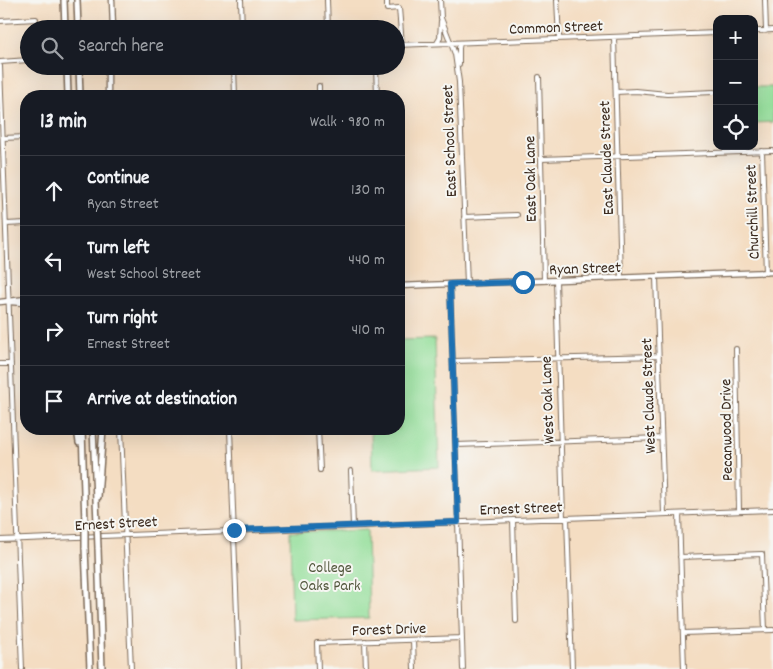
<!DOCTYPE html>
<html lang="en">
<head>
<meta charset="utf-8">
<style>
  :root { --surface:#171b24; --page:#20242c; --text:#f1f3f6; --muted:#9ea1a6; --line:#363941 }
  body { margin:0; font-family:Dekko,sans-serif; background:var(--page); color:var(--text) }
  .controls { position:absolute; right:15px; top:15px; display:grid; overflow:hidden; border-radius:10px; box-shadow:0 5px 20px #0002 }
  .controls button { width:45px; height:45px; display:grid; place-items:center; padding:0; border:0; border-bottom:1px solid var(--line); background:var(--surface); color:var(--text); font:25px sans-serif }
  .stop { position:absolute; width:15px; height:15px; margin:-11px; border:4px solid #1f6fb2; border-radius:50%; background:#fff }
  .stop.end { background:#1f6fb2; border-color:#fff; box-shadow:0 1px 5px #0008 }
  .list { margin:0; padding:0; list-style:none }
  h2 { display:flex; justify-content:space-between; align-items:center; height:65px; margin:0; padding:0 20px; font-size:21px }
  h2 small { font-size:16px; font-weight:400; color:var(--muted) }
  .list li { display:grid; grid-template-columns:32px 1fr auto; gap:15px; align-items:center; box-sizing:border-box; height:70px; padding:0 20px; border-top:1px solid var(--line) }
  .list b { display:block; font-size:19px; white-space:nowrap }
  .list p { margin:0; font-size:16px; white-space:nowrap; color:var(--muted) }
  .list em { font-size:16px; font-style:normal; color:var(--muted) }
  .icon { flex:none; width:28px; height:28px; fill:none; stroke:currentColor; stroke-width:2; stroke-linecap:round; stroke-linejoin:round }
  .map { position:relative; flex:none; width:773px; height:669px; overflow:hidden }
  .search { position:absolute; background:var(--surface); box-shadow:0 5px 20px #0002; left:20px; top:20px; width:385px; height:55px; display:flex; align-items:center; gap:12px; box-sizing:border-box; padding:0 18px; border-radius:28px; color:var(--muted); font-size:19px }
  .panel { position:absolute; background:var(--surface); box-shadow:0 5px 20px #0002; left:20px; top:90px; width:385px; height:345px; border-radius:20px }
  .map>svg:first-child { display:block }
  .green { fill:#95df9b; stroke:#68845c }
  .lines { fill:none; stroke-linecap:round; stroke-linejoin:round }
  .minor-casing { stroke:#7c6957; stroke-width:6 }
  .major-casing { stroke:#7c6957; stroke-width:7 }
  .highway-casing { stroke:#7c6957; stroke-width:8 }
  .minor { stroke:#fff; stroke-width:4 }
  .major { stroke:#fff; stroke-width:4.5 }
  .highway { stroke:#fff; stroke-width:5 }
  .highway-bridge-casing { stroke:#7c6957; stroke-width:8; stroke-linecap:butt }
  .highway-bridge { stroke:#fff; stroke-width:5 }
  .route { stroke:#1f6fb2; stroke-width:6 }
  .labels { text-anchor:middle; stroke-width:4; stroke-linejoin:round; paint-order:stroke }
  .street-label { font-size:16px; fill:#3b2a1e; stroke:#f6f6f2 }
  .park-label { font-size:16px; fill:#52573d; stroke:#f6f6f2 }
</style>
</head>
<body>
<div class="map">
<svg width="773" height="669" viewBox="0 0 773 669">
  <rect width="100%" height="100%" fill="#f6f6f2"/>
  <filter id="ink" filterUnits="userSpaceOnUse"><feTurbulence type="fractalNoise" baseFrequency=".02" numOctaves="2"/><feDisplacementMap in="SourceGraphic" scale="10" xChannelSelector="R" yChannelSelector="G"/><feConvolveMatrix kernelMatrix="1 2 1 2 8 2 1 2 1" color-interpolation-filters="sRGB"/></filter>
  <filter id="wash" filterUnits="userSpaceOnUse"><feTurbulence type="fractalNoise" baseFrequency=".0096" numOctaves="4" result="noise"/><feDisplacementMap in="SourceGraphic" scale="20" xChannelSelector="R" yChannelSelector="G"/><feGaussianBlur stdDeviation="1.12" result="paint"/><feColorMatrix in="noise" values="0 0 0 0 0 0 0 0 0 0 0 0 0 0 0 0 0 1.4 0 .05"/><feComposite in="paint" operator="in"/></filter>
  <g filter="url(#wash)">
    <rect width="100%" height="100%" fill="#f4ddc2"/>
    <path class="green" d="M 754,87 L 773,87 L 773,122 L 754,123 Z
      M 435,339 L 439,467 L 372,470 L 371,429 L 399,429 L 399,340 Z
      M 367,530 L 369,618 L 292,620 L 290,532 Z"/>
  </g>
  <g filter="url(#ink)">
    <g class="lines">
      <defs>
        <path id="minor" d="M 241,0 L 242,29
          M 327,0 L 328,29
          M 387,0 L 387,9 L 399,8 L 402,45
          M 440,0 L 441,18 L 455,54 L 459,82 L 467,284
          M 557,0 L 559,39
          M 765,0 L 766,31
          M 0,21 L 36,19
          M 754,31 L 773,30
          M 614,37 L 621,278
          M 437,43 L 440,38 L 441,21
          M 396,45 L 717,33
          M 0,62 L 29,60
          M 459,64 L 459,48 L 460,43
          M 0,66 L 22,669
          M 234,66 L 235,96
          M 376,66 L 377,96
          M 539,77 L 544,281
          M 319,86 L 319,96
          M 616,92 L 636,91 L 667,94 L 714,92
          M 3,138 L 26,137
          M 762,151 L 766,273
          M 541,159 L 773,151
          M 464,217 L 517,215
          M 6,224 L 26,223
          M 656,277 L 664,514
          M 556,280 L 563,518
          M 450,284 L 463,669
          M 736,349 L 739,511
          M 453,361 L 659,356
          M 0,364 L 11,364
          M 121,429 L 131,669
          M 230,429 L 239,669
          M 318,429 L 320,470
          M 456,445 L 661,438
          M 351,471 L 353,526
          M 679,514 L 684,669
          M 567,518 L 572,669
          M 513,520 L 516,621
          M 0,540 L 773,510
          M 680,557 L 762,554 L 765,630
          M 683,633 L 773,630
          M 413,640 L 414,669
          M 365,641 L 366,669
          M 318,669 L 317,643 L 462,638"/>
        <path id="major" d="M 112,0 L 113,29
          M 108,66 L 108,96
          M 399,286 L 773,272
          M 0,302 L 26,299
          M 10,302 L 26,303"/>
        <path id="highway" d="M 64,0 L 65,29
          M 77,0 L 78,29
          M 67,66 L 68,96
          M 79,66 L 80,96
          M 77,429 L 79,443
          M 82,429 L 85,524
          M 93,429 L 97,523
          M 98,497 L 103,429
          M 85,548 L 90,669
          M 98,548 L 102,669"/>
      </defs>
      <use href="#minor" class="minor-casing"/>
      <use href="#major" class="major-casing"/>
      <use href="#highway" class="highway-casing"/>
      <use href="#minor" class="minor"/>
      <use href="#major" class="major"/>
      <use href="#highway" class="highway"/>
      <defs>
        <path id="highway-bridge" d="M 97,523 L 98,548
          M 85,524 L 85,548"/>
      </defs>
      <use href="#highway-bridge" class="highway-bridge-casing"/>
      <use href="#highway-bridge" class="highway-bridge"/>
    </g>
  </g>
  <g class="lines" filter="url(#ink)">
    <path class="route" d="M 234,530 L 458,522 L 450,284 L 523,282"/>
  </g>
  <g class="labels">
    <g class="street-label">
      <text transform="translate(556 26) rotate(-2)" y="6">Common Street</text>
      <text transform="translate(448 141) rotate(-92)" y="6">East School Street</text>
      <text transform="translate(605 158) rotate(-92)" y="6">East Claude Street</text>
      <text transform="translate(529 179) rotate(-91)" y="6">East Oak Lane</text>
      <text transform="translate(751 212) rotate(-92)" y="6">Churchill Street</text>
      <text transform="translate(585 267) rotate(-2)" y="6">Ryan Street</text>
      <text transform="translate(647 396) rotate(-92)" y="6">West Claude Street</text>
      <text transform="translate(546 400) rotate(-92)" y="6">West Oak Lane</text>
      <text transform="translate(725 430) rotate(-91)" y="6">Pecanwood Drive</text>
      <text transform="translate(521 507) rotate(-2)" y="6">Ernest Street</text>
      <text transform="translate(116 522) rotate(-3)" y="6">Ernest Street</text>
      <text transform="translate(389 628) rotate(-2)" y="6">Forest Drive</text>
    </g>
    <g class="park-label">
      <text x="330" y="572">College<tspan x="330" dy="18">Oaks Park</tspan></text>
    </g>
  </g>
</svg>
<div class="controls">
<button>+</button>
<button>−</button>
<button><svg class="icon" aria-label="locate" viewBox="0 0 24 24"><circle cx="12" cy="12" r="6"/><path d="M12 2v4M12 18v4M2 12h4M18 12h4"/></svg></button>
</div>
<div class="stop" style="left:523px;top:282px"></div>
<div class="stop end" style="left:234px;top:530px"></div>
<div class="search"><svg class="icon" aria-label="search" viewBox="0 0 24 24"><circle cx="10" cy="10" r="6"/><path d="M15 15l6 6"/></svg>Search here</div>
<section class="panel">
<h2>13 min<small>Walk · 980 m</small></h2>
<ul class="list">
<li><svg class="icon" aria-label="ahead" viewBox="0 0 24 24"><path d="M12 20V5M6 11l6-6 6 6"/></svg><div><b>Continue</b><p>Ryan Street</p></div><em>130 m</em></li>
<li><svg class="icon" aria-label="left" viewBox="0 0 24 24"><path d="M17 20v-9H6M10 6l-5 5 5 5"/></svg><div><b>Turn left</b><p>West School Street</p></div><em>440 m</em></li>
<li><svg class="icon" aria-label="right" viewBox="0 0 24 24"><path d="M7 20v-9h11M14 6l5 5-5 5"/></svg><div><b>Turn right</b><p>Ernest Street</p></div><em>410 m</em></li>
<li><svg class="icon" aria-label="arrive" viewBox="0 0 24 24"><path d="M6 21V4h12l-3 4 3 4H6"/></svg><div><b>Arrive at destination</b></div></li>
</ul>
</section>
</div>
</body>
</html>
